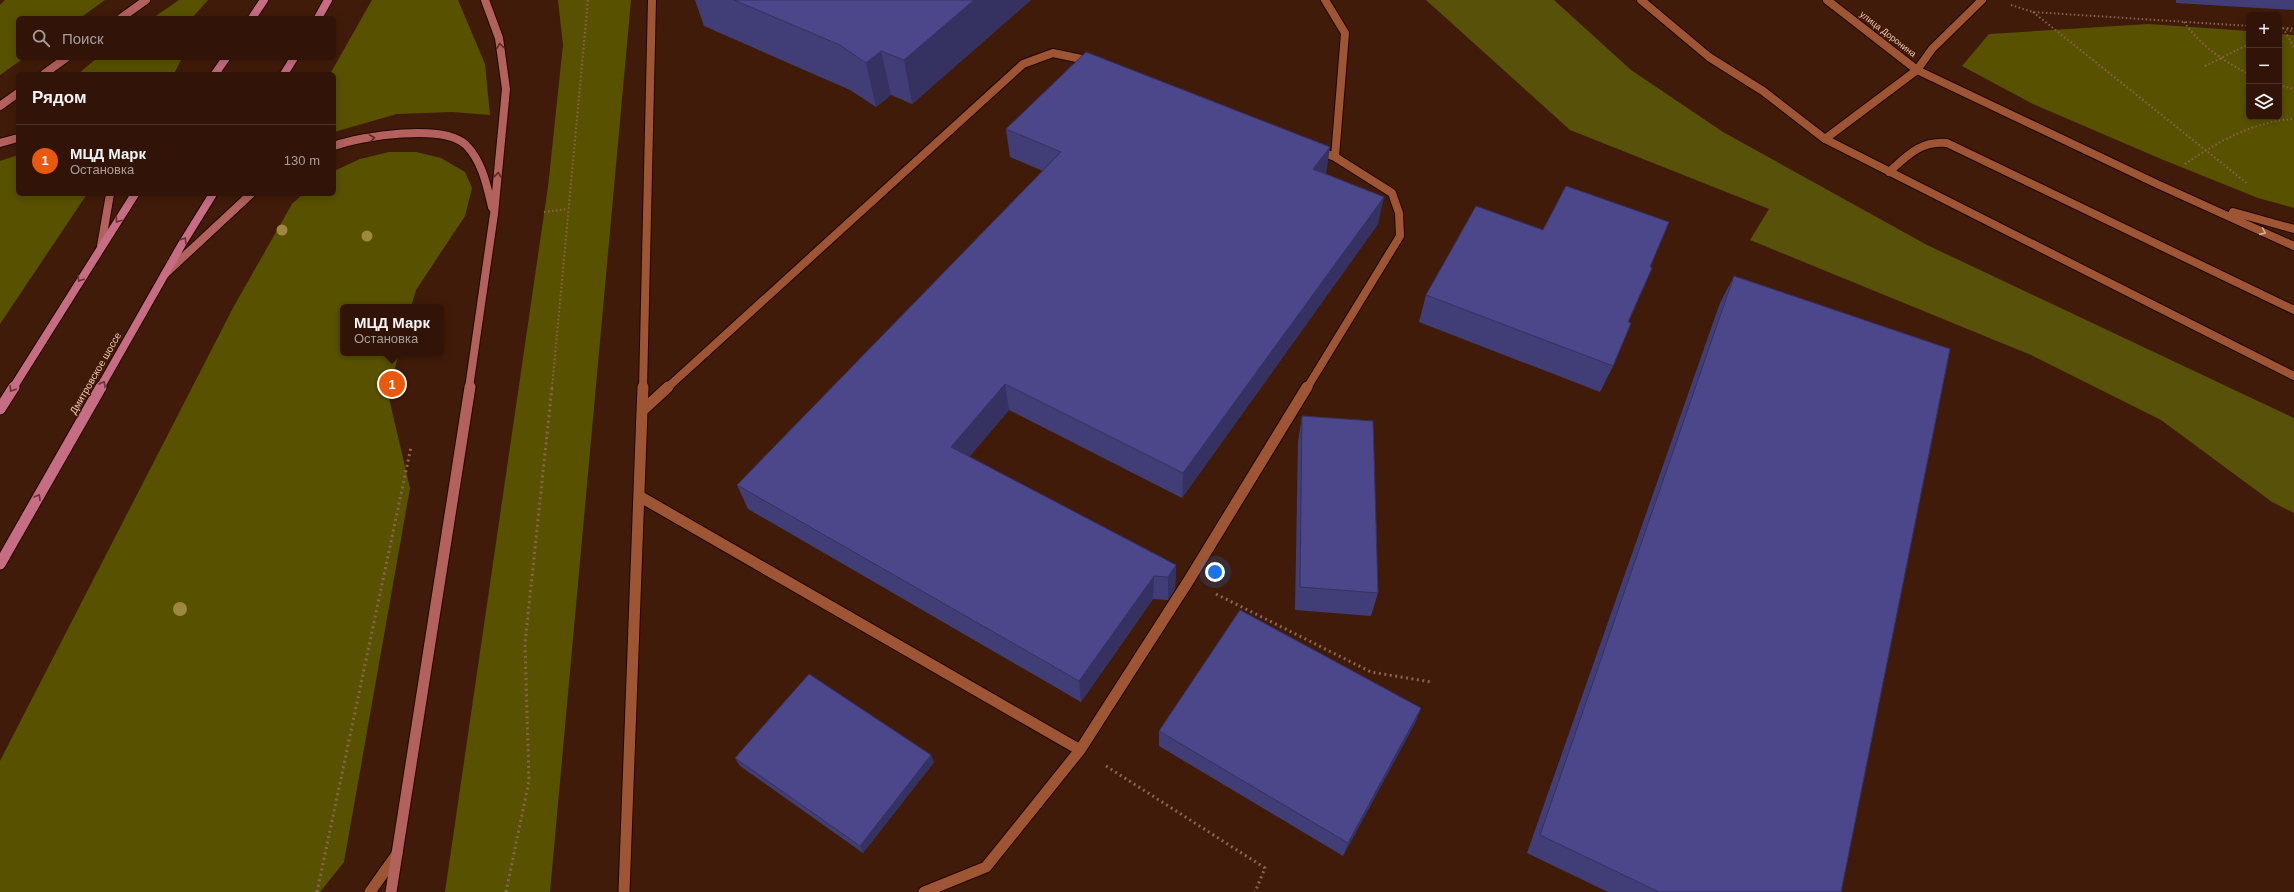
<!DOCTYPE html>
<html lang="ru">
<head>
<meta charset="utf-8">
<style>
  :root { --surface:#311407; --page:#391d11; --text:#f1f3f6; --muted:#a89e9b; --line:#4c3328; --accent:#ea580c }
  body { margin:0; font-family:Arial,sans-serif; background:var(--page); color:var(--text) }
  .controls { position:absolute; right:12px; top:12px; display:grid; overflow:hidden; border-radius:6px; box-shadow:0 2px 10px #0003 }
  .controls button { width:36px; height:36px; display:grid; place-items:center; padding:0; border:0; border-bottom:1px solid var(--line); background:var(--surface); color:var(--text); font:20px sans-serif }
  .you { position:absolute; left:1215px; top:572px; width:14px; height:14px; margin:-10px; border:3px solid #fff; border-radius:50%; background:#1a73e8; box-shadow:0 0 0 6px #1a73e833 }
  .badge { display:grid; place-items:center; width:26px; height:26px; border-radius:50%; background:var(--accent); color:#fff; font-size:13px; font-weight:700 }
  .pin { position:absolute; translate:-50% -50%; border:2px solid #fff; box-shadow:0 1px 4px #0006 }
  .popup { position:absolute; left:340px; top:304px; width:104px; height:52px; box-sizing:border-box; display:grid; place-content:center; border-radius:6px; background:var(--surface); filter:drop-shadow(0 1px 3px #0005); font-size:13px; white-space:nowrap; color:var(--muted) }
  .popup b { font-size:15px; color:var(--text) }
  .popup::after { content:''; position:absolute; left:50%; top:100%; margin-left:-8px; border:8px solid transparent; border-top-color:var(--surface) }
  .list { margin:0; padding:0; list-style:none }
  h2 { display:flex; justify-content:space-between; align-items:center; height:52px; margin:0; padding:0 16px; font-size:17px }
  h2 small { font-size:13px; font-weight:400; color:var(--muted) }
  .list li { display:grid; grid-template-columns:26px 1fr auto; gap:12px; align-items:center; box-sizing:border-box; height:72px; padding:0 16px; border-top:1px solid var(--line) }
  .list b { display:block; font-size:15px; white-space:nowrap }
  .list p { margin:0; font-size:13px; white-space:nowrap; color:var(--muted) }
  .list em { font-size:13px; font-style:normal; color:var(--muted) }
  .icon { flex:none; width:22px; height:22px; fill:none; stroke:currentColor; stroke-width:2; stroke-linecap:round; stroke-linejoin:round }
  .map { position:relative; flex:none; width:2294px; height:892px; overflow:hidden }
  .search { position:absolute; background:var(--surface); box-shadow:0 2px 10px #0003; left:16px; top:16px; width:320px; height:44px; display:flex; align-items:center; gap:10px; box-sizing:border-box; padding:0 14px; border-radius:6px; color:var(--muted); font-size:15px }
  .panel { position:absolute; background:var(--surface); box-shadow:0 2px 10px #0003; left:16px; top:72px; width:320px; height:124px; border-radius:6px }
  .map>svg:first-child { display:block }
  .green { fill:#585200 }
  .forest { fill:#575109 }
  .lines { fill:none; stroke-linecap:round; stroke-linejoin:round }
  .service-far1-casing { stroke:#250400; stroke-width:10 }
  .service-casing { stroke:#250400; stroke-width:13 }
  .minor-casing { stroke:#250400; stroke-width:10 }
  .secondary-far1-casing { stroke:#250400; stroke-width:10 }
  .secondary-casing { stroke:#250400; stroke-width:13 }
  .primary-far1-casing { stroke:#250400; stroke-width:10 }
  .primary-casing { stroke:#250400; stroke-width:13 }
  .path-far1 { stroke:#8a6250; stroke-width:2; stroke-dasharray:1.5 2.5; stroke-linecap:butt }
  .path { stroke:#8a6250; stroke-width:3; stroke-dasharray:2 3.5; stroke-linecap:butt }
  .service-far1 { stroke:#9e5534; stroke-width:8 }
  .service { stroke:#9e5534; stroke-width:11 }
  .minor { stroke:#9e5534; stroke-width:8 }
  .secondary-far1 { stroke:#b2615c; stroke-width:8 }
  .secondary { stroke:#b2615c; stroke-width:11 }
  .primary-far1 { stroke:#c66c83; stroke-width:8 }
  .primary { stroke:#c66c83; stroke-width:11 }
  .tree { fill:#9e873f }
  .wall { fill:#413d77 }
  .shaded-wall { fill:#353261 }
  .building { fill:#4c478a; stroke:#353261 }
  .oneway { stroke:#58291a }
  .oneway2 { stroke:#69332e }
  .oneway3 { stroke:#ddab96 }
  .labels { text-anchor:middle; stroke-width:3; stroke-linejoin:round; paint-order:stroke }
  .far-street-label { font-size:9px; fill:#f2c8b6; stroke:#411b09 }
  .street-label { font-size:10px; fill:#f2c8b6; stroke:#411b09 }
</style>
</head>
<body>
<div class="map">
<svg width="2294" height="892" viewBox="0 0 2294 892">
  <rect width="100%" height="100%" fill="#411b09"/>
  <path class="green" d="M 5,0 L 105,0 L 80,18 L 18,18 L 18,58 L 24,58 L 0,75 L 0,5 Z
    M 179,0 L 208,0 L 192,18 L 153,18 Z
    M 372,0 L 458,0 L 485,64 L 490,115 L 452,112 L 397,114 L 334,132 L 334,74 L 330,74 Z
    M 558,0 L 631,0 L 550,892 L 445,892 L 548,187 L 563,45 Z
    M 2148,24 L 2249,31 L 2249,117 L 2279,117 L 2279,34 L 2294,35 L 2294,208 L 2258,198 L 2161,159 L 2033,104 L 1962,66 L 1989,34 Z
    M 97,58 L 182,58 L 174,74 L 78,74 Z
    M 389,152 L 416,152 L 441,158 L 465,172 L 472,188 L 465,216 L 416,290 L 411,307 L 343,307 L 343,353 L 399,353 L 388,394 L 410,488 L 344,862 L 320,892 L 0,892 L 0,761 L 234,306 L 292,204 L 303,194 L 334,194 L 334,171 L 360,159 Z
    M 18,155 L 18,194 L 87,194 L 0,324 L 0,161 Z"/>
  <path class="forest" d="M 1426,0 L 1554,0 L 1631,70 L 1723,132 L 1927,245 L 2294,418 L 2294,513 L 2272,502 L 2161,420 L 2031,355 L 1750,240 L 1769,209 L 1570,130 Z"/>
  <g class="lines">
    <defs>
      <path id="service-far1" d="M 1641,0 L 1709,57 L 1763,91 L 1825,139 L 1917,70 L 1932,49 L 1982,0
        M 1825,139 L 2294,376
        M 1317,150 L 1335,157
        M 1889,172 C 1908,155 1920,141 1947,143 L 2294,310
        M 643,388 L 652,0
        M 667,388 L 1023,64 L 1053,53 L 1091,61
        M 1307,388 L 1400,236 L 1399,213 L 1392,193 L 1335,157 L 1345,33 L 1325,0"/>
      <path id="service" d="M 642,411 L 643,387
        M 639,496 L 1080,750
        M 370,892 L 397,854
        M 624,892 L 642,411 L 668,387
        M 924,892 L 986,867 L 1080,750 L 1189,580 L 1307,387"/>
      <path id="minor" d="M 1827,0 L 1917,70 L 2157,184 L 2294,246
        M 2233,212 L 2294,229"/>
      <path id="secondary-far1" d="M 121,18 L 146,0
        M 44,74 L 66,58
        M 0,106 L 18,93
        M 0,143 L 18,138
        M 334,146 C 361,136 444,123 466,145 C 482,161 487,186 492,207
        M 101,246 L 110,194
        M 165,274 L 251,194
        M 469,388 L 494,214 L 506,89 L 499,38 L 485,0"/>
      <path id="secondary" d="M 391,892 L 470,387"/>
      <path id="primary-far1" d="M 252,18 L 264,0
        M 318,18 L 328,0
        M 215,74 L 226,58
        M 284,74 L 294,58
        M 13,388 L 135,194
        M 100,388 L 182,244 L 213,194"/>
      <path id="primary" d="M 0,409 L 14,387
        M 0,564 L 101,387"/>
    </defs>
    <use href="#service-far1" class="service-far1-casing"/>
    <use href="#service" class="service-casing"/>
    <use href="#minor" class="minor-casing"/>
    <use href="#secondary-far1" class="secondary-far1-casing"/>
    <use href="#secondary" class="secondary-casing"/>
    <use href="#primary-far1" class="primary-far1-casing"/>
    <use href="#primary" class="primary-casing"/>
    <path class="path-far1" d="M 2011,5 L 2033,12 L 2249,26
      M 2033,12 L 2248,184
      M 2184,22 C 2201,46 2223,61 2249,74
      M 2283,28 L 2294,47
      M 2287,28 L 2294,29
      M 2279,30 L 2283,28 L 2294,32
      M 2205,66 L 2249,44
      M 2279,85 L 2294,89
      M 2185,164 C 2219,141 2252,122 2294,119
      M 544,212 L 567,209
      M 552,388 L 588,0"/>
    <path class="path" d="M 1216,594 L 1371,672 L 1431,682
      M 1106,766 L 1265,868 L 1255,892
      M 317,892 L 411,447
      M 506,892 L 529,781 L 525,643 L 552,387"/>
    <use href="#service-far1" class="service-far1"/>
    <use href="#service" class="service"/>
    <use href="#minor" class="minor"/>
    <use href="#secondary-far1" class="secondary-far1"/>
    <use href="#secondary" class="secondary"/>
    <use href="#primary-far1" class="primary-far1"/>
    <use href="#primary" class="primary"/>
  </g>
  <g class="tree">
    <circle cx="282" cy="230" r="5.5"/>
    <circle cx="367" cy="236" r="5.5"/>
    <circle cx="180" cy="609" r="7"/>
  </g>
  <path class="wall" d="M 695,0 L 1031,0 L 912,104 L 891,95 L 876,107 L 850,90 L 704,26 Z
    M 2176,0 L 2294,0 L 2294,10 L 2176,3 Z
    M 1006,129 L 1326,174 L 1378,224 L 1182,498 L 1009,410 L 969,457 L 1176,565 L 1175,589 L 1168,600 L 1153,599 L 1081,702 L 748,509 L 737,485 L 1043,171 L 1010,157 Z
    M 1650,267 L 1628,322 L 1613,366 L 1600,392 L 1419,322 L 1426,295 Z
    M 1734,276 L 1841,892 L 1608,892 L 1527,853 L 1720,303 Z
    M 1302,416 L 1378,593 L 1371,616 L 1295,610 L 1298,442 Z
    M 1421,708 L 1415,723 L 1343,856 L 1159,746 L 1159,731 Z
    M 735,758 L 934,762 L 863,853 L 740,766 Z"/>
  <path class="shaded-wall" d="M 974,0 L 1031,0 L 912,104 L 904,60 Z
    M 881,51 L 891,95 L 876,107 L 866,63 Z
    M 1330,147 L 1326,175 L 1313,169 Z
    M 1384,197 L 1378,224 L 1182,498 L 1183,473 Z
    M 1005,384 L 1009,410 L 956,472 L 951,447 Z
    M 1176,565 L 1175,589 L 1168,600 L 1168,577 Z
    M 1154,576 L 1153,599 L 1081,702 L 1079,681 Z
    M 1421,708 L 1415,723 L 1343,856 L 1348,843 Z
    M 931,755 L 934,762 L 863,853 L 860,846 Z"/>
  <path class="building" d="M 734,0 L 974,0 L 904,60 L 881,51 L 866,63 L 840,45 Z
    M 1086,52 L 1330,147 L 1313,169 L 1384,197 L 1183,473 L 1005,384 L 951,447 L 1176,565 L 1168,577 L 1154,576 L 1079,681 L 737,485 L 1061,152 L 1006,129 Z
    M 1566,186 L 1669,222 L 1650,267 L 1652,268 L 1628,322 L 1631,323 L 1613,366 L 1426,295 L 1476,206 L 1543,230 Z
    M 1734,276 L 1950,349 L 1841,892 L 1659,892 L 1540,835 Z
    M 1302,416 L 1373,421 L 1378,593 L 1300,587 Z
    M 1240,610 L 1421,708 L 1348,843 L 1159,731 Z
    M 809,674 L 931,755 L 860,846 L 735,758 Z"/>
  <defs><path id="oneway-chevron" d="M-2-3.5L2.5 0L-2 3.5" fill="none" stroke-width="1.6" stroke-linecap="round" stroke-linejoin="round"/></defs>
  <g class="oneway">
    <use href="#oneway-chevron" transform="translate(500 46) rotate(-98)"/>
    <use href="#oneway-chevron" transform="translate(372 138) rotate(-9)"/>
    <use href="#oneway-chevron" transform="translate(498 175) rotate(-84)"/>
  </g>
  <g class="oneway2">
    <use href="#oneway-chevron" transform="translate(118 220) rotate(124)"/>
    <use href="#oneway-chevron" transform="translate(184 240) rotate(-58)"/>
    <use href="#oneway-chevron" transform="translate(80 279) rotate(122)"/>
    <use href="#oneway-chevron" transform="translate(103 384) rotate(-60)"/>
    <use href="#oneway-chevron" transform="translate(12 389) rotate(122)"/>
    <use href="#oneway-chevron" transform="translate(38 497) rotate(-60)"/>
  </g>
  <use class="oneway3" href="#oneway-chevron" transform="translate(2263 232) rotate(24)"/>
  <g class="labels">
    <g class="far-street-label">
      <text transform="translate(1888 34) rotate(38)" y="3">улица Доронина</text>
    </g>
    <g class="street-label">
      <text transform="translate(95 373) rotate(-60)" y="4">Дмитровское шоссе</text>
    </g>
  </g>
</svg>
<div class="controls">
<button>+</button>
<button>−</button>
<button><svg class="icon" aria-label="layers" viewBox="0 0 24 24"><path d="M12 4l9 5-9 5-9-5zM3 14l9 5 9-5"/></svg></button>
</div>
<div class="you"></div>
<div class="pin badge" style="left:392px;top:384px">1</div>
<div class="popup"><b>МЦД Марк</b>Остановка</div>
<div class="search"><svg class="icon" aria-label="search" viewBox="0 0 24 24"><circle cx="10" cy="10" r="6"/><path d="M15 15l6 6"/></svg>Поиск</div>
<section class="panel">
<h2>Рядом<small></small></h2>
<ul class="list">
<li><span class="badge">1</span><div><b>МЦД Марк</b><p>Остановка</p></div><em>130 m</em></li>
</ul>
</section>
</div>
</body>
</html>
